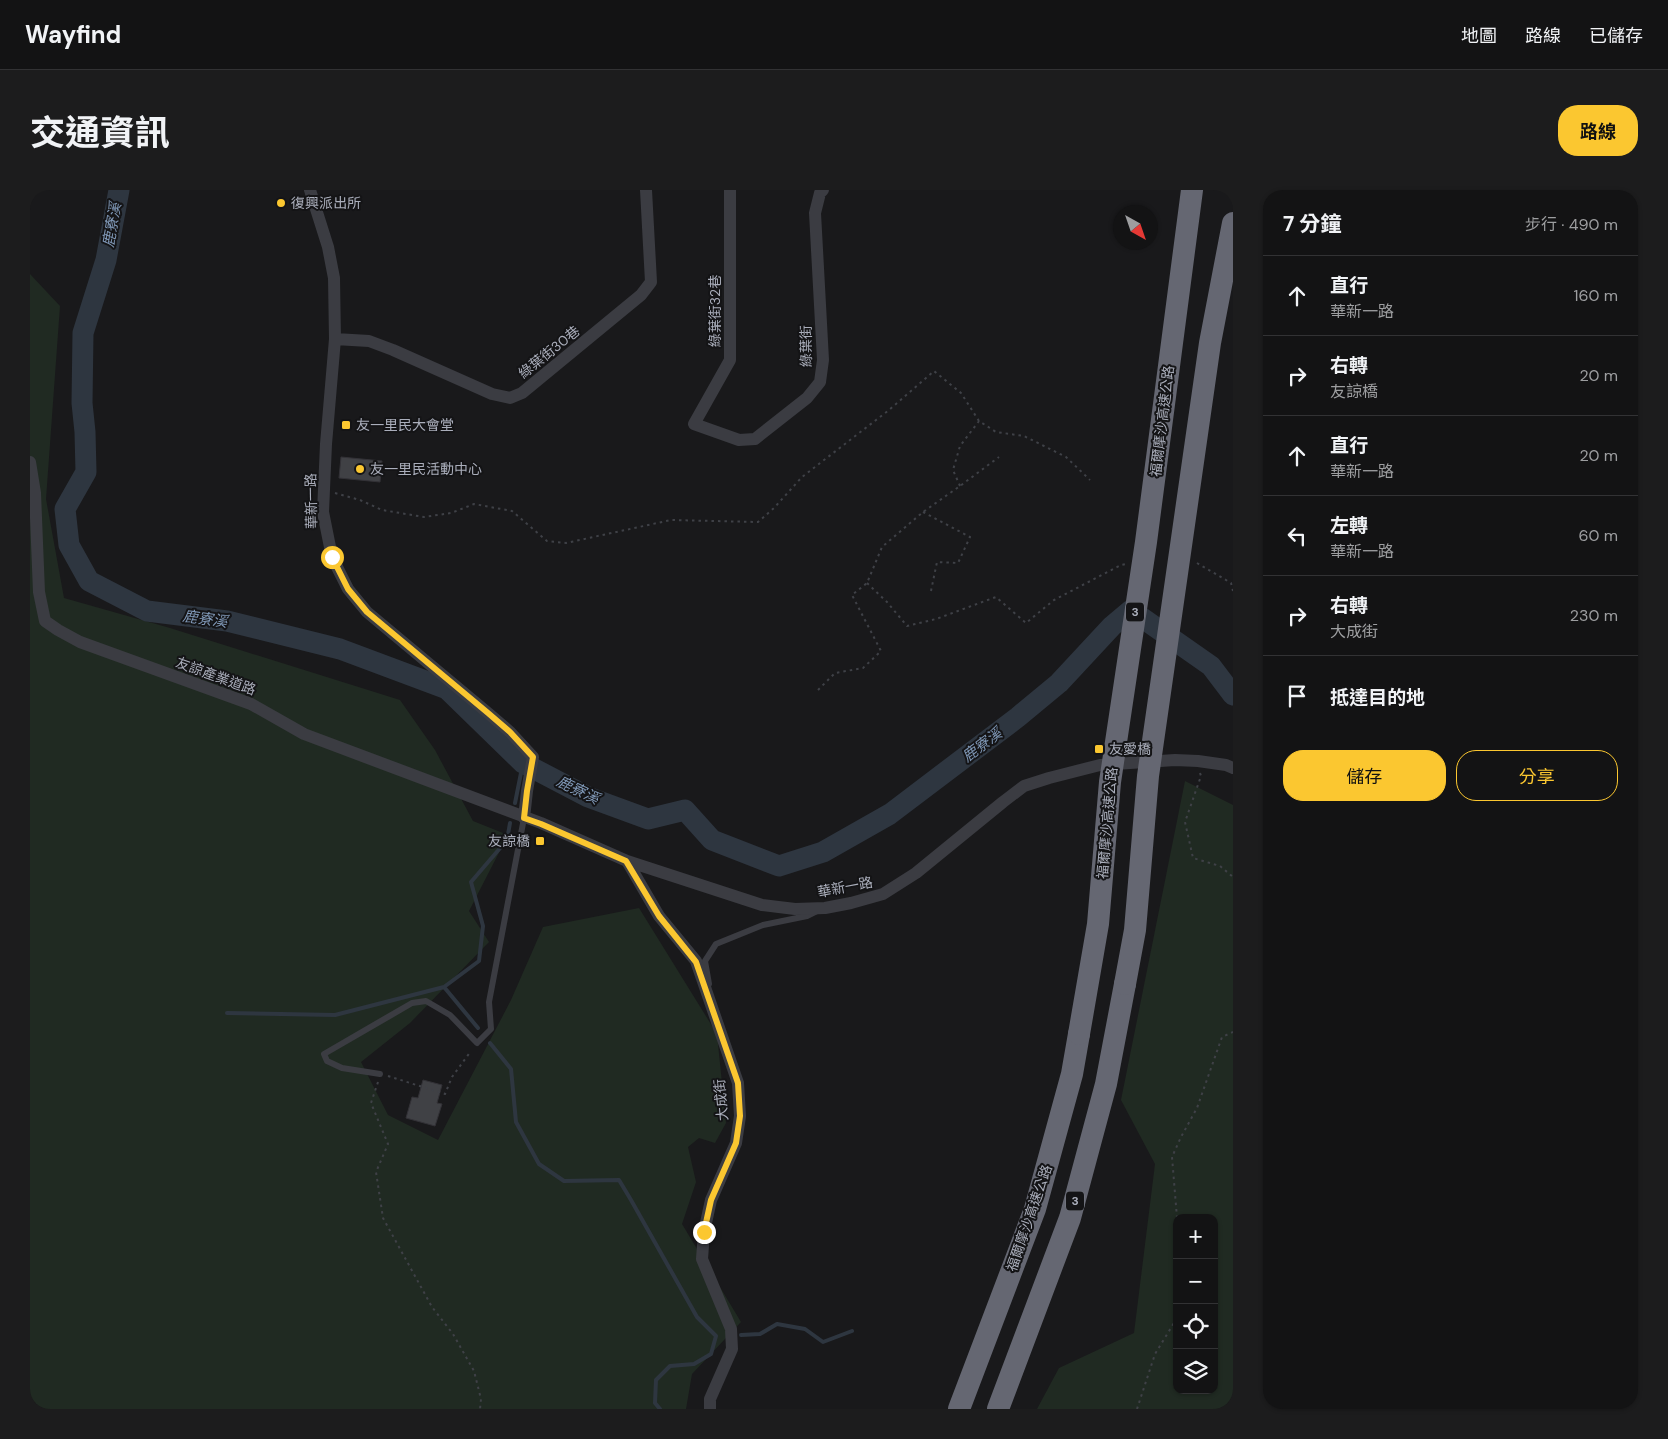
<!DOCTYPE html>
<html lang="zh-TW">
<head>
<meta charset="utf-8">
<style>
  :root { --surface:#131314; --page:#1c1c1d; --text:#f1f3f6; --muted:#9d9ea0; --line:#323234; --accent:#fbc730 }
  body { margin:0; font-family:"DM Sans","Noto Sans TC",sans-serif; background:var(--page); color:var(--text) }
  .controls { position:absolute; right:15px; bottom:15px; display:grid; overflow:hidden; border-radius:10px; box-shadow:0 1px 4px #0004 }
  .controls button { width:45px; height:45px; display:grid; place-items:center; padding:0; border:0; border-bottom:1px solid var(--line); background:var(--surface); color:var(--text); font:25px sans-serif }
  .compass { position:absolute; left:1083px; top:15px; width:45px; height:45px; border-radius:50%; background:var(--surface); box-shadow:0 1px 4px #0004; rotate:140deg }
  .stop { position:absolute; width:15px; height:15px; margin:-11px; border:4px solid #fbc730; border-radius:50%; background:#fff }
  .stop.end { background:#fbc730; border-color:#fff; box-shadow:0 1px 5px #0008 }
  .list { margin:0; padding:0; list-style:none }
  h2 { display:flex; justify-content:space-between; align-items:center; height:65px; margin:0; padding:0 20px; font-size:21px }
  h2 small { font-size:16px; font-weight:400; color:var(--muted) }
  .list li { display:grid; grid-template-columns:32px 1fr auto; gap:15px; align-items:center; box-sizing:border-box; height:80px; padding:0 20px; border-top:1px solid var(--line) }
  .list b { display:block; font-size:19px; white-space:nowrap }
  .list p { margin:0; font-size:16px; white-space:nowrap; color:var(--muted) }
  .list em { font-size:16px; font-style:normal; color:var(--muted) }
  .actions { display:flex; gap:10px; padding:15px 20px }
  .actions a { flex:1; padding:11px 0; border:1px solid var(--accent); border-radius:20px; text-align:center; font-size:18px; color:var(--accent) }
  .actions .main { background:var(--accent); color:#111 }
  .icon { flex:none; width:28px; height:28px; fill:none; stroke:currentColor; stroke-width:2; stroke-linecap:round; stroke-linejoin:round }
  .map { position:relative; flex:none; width:1203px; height:1219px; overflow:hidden; border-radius:20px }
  header { display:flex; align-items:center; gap:30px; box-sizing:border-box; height:70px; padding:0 25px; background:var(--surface); border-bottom:1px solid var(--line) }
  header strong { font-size:24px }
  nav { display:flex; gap:28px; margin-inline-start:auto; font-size:18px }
  .intro { display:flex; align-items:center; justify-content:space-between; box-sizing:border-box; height:120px; padding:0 30px }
  h1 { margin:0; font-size:35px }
  .button { padding:12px 22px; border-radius:20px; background:var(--accent); color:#111; font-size:18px; font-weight:700 }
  main { display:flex; gap:30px; padding:0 30px }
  aside { flex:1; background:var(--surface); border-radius:20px; box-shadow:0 1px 4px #0004 }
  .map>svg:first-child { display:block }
  .green { fill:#202a22; fill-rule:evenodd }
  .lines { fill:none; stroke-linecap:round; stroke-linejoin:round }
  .stream { stroke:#2e3640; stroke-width:4 }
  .river { stroke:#2e3640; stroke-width:21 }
  .building { fill:#404145; stroke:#333237 }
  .path { stroke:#3f4147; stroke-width:2; stroke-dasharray:2.5 4; stroke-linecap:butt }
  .service { stroke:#3b3c42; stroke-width:6 }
  .minor { stroke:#3b3c42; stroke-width:12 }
  .motorway { stroke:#656772; stroke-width:22 }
  .motorway-bridge { stroke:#656772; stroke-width:22 }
  .route { stroke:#fbc730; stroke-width:6 }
  .poi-dot { fill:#fbc730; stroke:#141416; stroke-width:2 }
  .labels { text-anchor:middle; stroke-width:4; stroke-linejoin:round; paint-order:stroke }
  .shield { fill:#141416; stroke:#7d808a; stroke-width:1 }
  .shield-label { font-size:12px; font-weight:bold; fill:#aaaebb }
  .poi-label { font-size:14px; fill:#aaaebb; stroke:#141416; text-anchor:start }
  .street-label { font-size:14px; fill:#aaaebb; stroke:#141416 }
  .water-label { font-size:15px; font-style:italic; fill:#8099b8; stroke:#141416 }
</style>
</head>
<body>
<header>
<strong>Wayfind</strong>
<nav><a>地圖</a><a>路線</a><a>已儲存</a></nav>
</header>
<div class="intro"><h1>交通資訊</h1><a class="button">路線</a></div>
<main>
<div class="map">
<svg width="1203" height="1219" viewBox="0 0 1203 1219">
  <rect width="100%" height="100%" fill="#19191b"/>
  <path class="green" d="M 0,84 L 30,116 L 16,309 L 34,408 L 140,438 L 370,510 L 405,560 L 443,631 L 478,645 L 439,721 L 459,752 L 380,833 L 331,872 L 358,925 L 408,950 L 481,810 L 513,737 L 609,718 L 687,844 L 696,933 L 685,953 L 669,948 L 658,957 L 666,992 L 652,1034 L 711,1132 L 662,1184 L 656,1219 L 0,1219 Z
    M 1155,591 L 1203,615 L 1203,1219 L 1007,1219 L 1029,1178 L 1104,1143 L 1125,974 L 1091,910 ZM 1147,1028 L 1184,1028 L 1184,1200 L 1147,1200 Z"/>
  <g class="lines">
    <path class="stream" d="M 485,613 L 493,573
      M 197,823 L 305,825 L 414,797
      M 448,838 L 414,797 L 449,771 L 453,736 L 441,692 L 477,650 L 480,633
      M 460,853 L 481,879 L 486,932 L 509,974 L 534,991 L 589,990 L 601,1010 L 667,1127 L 686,1146 L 681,1164 L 664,1174 L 640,1176 L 626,1190 L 625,1213 L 630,1219
      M 711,1145 L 730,1144 L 747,1134 L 775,1139 L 793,1152 L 822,1141"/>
    <path class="river" d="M 89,0 L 76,70 L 53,143 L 52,213 L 55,242 L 56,282 L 35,319 L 39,355 L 59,391 L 117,421 L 197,431 L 310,459 L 417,499 L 493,573 L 558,607 L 618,629 L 655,620 L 682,650 L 749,676 L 793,662 L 860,624 L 988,527 L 1029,493 L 1082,436 L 1101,420 L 1181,476 L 1203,505"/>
  </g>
  <path class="building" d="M 311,267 L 352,271 L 350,292 L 309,288 Z
    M 393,890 L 412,895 L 407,913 L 412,914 L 405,936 L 376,928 L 382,907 L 388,908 Z"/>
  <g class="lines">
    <path class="path" d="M 930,296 L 923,280 L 930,256 L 949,231
      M 305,303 L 330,310 L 352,320 L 394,327 L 421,323 L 444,314 L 482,321 L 517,351 L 536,353 L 641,330 L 728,332 L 744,318 L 772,287 L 859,220 L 904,181 L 931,203 L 949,231 L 966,242 L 994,246 L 1036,267 L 1060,290
      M 893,322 L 940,347 L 928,373 L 907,372 L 901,401
      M 1167,373 L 1201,393 L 1203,401
      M 837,393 L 857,412 L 877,436 L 906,429 L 966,407 L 996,433 L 1024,410 L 1091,375 L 1096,374
      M 788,500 L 805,483 L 833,478 L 851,461 L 822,405 L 837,393 L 852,357 L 893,322 L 930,296 L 969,267
      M 1170,583 L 1171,586 L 1155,632 L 1163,668 L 1190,676 L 1203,687
      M 358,886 L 415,904 L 422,887 L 441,861
      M 348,892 L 341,913 L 358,954 L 346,982 L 353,1028 L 402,1117 L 423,1144 L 444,1181 L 451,1209 L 450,1219
      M 1147,1028 L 1142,967 L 1151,947 L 1167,918 L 1192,847 L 1203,842
      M 1107,1219 L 1125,1164 L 1147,1128"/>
    <path class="service" d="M 679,794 L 675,771 L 686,754 L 733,735 L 777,726 L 787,721
      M 350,884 L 312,878 L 297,871 L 294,864 L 382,813 L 396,811 L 420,825 L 447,853 L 461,839 L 459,812 L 494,628"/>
    <path class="minor" d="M 280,0 L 298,57 L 304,88 L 305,149 L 296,254 L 293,322 L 302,367 L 318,399 L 337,422 L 458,523 L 480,542 L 503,567 L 497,601 L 494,628
      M 700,0 L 700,170 L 664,234 L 709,250 L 725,249 L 777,208 L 790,192 L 793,170 L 785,23 L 790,3 L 793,0
      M 305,149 L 339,151 L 363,160 L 462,204 L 480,208 L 492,203 L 611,105 L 621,92 L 616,0
      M 0,272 L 5,303 L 9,402 L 15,431 L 28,440 L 50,452 L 221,514 L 274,544 L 511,633 L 597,671 L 732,715 L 765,719 L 795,718 L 821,713 L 853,704 L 886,683 L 973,612 L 994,596 L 1019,588 L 1070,575 L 1145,570 L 1168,571 L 1196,575 L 1203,578
      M 597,671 L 629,726 L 666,771 L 708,893 L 710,926 L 706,953 L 681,1010 L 674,1042 L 672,1069 L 701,1139 L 702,1159 L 680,1209 L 680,1219"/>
    <path class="motorway" d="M 929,1219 L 1005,1019 L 1042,884 L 1049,844
      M 968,1219 L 1040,1028 L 1076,894 L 1095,794"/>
    <path class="motorway-bridge" d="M 1095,794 L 1105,740 L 1118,586 L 1180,153 L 1203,33
      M 1049,844 L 1068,734 L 1080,592 L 1116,352 L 1162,0"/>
  </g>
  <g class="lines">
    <path class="route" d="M 302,367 L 318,399 L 337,422 L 458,523 L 480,542 L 503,567 L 497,601 L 494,628 L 511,634 L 596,671 L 629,726 L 666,772 L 708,893 L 710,926 L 706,953 L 681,1010 L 674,1042"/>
  </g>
  <g class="poi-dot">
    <circle cx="251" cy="13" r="5"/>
    <rect x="311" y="230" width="10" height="10" rx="2.5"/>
    <circle cx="330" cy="279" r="5"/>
    <rect x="1064" y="554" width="10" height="10" rx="2.5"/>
    <rect x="505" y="646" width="10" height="10" rx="2.5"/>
  </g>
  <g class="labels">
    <g class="shield">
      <rect x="1096" y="412.5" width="18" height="19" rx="4"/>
      <rect x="1036" y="1001.5" width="18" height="19" rx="4"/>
    </g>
    <g class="shield-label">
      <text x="1105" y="426">3</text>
      <text x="1045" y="1015">3</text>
    </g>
    <g class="poi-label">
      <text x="261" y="18">復興派出所</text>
      <text x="326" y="240">友一里民大會堂</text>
      <text x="340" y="284">友一里民活動中心</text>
      <text x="1079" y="564">友愛橋</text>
      <text x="500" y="656" text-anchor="end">友諒橋</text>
    </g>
    <g class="street-label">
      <text transform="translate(685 121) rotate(-90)" y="5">綠葉街32巷</text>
      <text transform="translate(776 156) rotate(-91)" y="5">綠葉街</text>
      <text transform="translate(519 162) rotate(-39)" y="5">綠葉街30巷</text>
      <text transform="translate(1132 231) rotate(-83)" y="5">福爾摩沙高速公路</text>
      <text transform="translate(281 311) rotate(-91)" y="5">華新一路</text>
      <text transform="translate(186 486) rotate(20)" y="5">友諒產業道路</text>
      <text transform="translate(1077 633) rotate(-85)" y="5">福爾摩沙高速公路</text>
      <text transform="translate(815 697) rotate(-11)" y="5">華新一路</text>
      <text transform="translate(691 910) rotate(-95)" y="5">大成街</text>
      <text transform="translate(999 1028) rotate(-71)" y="5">福爾摩沙高速公路</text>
    </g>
    <g class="water-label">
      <text transform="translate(82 35) rotate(-80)" y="5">鹿寮溪</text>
      <text transform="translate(175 429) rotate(8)" y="5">鹿寮溪</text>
      <text transform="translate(952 555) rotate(-37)" y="5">鹿寮溪</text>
      <text transform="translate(548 600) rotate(26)" y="5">鹿寮溪</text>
    </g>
  </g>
</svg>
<div class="controls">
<button>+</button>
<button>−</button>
<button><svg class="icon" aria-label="locate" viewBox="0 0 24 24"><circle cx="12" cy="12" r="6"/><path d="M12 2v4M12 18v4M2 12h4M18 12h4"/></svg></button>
<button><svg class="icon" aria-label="layers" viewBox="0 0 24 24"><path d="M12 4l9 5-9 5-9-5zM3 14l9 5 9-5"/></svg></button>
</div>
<svg class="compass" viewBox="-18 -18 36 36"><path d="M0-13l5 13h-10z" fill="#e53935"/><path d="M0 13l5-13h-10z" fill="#9d9ea0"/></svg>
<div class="stop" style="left:302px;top:367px"></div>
<div class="stop end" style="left:674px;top:1042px"></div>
</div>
<aside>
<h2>7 分鐘<small>步行 · 490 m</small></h2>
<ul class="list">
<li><svg class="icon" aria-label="ahead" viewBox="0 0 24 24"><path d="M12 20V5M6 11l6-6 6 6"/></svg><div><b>直行</b><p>華新一路</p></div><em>160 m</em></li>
<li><svg class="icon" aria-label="right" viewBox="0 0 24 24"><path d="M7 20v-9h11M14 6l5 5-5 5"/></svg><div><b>右轉</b><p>友諒橋</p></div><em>20 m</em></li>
<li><svg class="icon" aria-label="ahead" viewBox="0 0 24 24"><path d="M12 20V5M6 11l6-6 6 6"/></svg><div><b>直行</b><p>華新一路</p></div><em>20 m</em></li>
<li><svg class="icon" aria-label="left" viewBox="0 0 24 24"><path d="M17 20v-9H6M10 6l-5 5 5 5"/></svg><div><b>左轉</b><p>華新一路</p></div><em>60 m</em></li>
<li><svg class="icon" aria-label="right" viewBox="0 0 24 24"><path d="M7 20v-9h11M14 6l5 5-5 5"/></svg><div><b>右轉</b><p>大成街</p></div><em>230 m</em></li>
<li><svg class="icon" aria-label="arrive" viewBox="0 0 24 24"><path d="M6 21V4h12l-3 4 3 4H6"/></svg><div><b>抵達目的地</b></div></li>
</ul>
<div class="actions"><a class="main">儲存</a><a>分享</a></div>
</aside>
</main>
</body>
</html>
